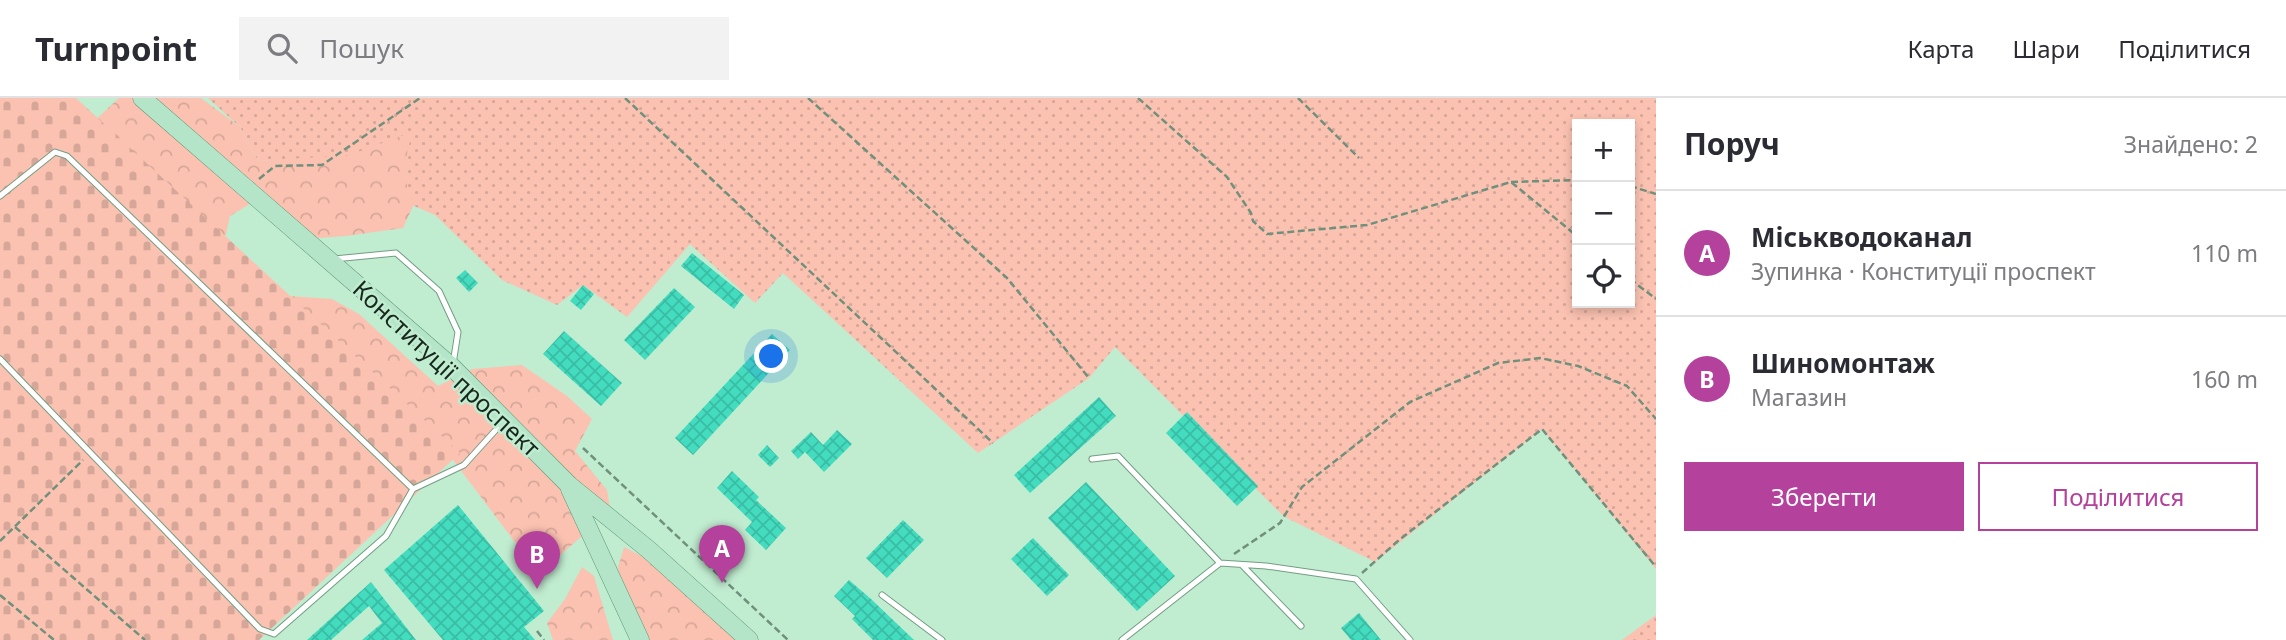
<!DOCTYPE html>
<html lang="uk">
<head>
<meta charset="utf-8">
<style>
  :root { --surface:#fff; --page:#f2f2f3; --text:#2b2b33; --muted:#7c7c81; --line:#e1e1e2; --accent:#b4419b }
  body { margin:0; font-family:"Noto Sans",sans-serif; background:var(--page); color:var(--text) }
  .controls { position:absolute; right:21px; top:21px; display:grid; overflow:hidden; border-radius:0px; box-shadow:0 4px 10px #0003 }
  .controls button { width:63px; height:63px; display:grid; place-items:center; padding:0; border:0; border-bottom:2px solid var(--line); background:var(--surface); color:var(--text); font:35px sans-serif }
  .you { position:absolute; left:772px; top:259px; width:24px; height:24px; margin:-18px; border:5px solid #fff; border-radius:50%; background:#1a73e8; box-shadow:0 0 0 10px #1a73e833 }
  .badge { display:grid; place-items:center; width:46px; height:46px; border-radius:50%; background:var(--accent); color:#fff; font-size:23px; font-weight:700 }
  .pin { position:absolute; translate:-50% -58px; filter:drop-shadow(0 2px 4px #0008) }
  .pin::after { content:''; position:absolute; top:37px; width:24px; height:21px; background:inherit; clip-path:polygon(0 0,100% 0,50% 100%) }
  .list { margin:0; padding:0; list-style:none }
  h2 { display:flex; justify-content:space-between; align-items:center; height:91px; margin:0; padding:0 28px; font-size:30px }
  h2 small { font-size:23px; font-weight:400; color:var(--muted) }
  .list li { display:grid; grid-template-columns:46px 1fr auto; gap:21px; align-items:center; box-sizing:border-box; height:126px; padding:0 28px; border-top:2px solid var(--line) }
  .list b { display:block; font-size:26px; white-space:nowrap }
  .list p { margin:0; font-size:23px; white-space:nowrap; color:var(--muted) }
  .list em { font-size:23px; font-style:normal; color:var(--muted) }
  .actions { display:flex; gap:14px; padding:21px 28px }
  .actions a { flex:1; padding:16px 0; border:2px solid var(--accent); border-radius:0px; text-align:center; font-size:24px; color:var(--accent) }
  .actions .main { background:var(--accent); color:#fff }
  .icon { flex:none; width:38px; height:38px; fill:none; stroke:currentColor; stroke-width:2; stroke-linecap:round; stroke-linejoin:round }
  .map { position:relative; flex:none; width:1656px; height:542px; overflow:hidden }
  header { display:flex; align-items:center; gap:42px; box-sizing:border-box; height:98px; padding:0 35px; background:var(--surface); border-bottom:2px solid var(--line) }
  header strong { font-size:33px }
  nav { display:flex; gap:38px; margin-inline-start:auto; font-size:24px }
  .search { width:490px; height:63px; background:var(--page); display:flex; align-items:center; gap:18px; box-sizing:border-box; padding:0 24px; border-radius:0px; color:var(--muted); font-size:26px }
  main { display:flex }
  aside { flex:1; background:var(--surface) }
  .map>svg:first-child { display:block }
  .grass { fill:url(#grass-dots); fill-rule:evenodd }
  .forest { fill:url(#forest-crowns) }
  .cemetery { fill:url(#cemetery-stones) }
  .building { fill:url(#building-cross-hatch) }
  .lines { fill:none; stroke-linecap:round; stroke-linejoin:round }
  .service-casing { stroke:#749d84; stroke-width:7 }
  .primary-casing { stroke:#5e9775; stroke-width:19 }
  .path { stroke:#71907c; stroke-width:2.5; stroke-dasharray:7 3.5; stroke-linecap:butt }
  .service { stroke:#fff; stroke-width:5 }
  .primary { stroke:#b5e5c9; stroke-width:18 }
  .labels { text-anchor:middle; stroke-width:5; stroke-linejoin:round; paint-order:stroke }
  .street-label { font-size:24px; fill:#17271d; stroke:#c0ecd0 }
</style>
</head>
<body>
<header>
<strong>Turnpoint</strong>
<div class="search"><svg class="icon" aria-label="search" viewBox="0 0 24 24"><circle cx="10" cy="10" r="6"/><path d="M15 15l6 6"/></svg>Пошук</div>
<nav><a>Карта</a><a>Шари</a><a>Поділитися</a></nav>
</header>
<main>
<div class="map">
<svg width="1656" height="542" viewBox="0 0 1656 542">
  <defs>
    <pattern id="grass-dots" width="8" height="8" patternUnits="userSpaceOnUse" patternTransform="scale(1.75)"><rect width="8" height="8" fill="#fbc2b1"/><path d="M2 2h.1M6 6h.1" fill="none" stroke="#d6a798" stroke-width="1.8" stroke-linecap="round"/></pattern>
    <pattern id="forest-crowns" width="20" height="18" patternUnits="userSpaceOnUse" patternTransform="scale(1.75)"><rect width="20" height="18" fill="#fbc2b1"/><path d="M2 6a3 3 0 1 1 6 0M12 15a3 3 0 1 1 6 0" fill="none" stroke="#d6a798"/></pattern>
    <pattern id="cemetery-stones" width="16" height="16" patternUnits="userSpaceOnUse" patternTransform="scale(1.75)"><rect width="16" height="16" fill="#fbc2b1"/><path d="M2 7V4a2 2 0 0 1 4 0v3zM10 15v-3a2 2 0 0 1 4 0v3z" fill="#d6a798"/></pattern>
    <pattern id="building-cross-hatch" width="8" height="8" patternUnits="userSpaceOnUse" patternTransform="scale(1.75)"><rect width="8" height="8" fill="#43dcbf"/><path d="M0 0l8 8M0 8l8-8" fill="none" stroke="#3abda4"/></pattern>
  </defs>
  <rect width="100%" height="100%" fill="#c0ecd0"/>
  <path class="grass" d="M 208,0 L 1656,0 L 1656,471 L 1542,331 L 1375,464 L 1283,418 L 1115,249 L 1089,280 L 978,355 L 783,175 L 755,205 L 690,146 L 627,219 L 583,187 L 557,207 L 502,182 L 435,117 L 304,61 L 258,63 L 240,29 ZM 1577,26 L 1630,26 L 1630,205 L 1577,205 Z
    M 1656,517 L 1656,542 L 1622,542 Z"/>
  <path class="forest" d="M 119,0 L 201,0 L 240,29 L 258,63 L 350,57 L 412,34 L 403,73 L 413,108 L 403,130 L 346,138 L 292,142 L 253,104 L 230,118 L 222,154 L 91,26 Z
    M 274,197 L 332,201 L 359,216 L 438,288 L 472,271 L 522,267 L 567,298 L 592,321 L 575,353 L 607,392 L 610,410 L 568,403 L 582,438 L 539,476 L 453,362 Z
    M 624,449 L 657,466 L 742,542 L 644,542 L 621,491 L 618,469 Z
    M 582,469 L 594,478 L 613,542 L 553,542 L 547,525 L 565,501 Z"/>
  <path class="cemetery" d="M 0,0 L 76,0 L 460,355 L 259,542 L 0,542 Z"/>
  <path class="building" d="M 692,155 L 744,197 L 734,211 L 681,168 Z
    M 465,172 L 478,185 L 469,194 L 456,180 Z
    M 583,187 L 594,196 L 581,212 L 570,203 Z
    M 674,190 L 695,209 L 645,262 L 624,242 Z
    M 564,233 L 622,285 L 601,308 L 543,256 Z
    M 772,236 L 790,252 L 693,357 L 675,340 Z
    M 1099,299 L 1116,318 L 1030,395 L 1014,377 Z
    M 1187,314 L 1258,388 L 1237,408 L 1166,335 Z
    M 837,332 L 852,346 L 824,374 L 805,354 L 798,361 L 791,353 L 811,334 L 823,347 Z
    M 767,347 L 779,360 L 770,369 L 758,357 Z
    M 732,373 L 759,399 L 756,402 L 786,430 L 766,452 L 745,432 L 752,424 L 717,390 Z
    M 1086,384 L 1175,478 L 1137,513 L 1048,420 Z
    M 458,407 L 544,513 L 524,529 L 535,542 L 443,542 L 384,472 Z
    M 903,422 L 924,442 L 887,480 L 866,460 Z
    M 1033,440 L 1069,477 L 1047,498 L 1011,461 Z
    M 849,482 L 871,501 L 914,542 L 873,542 L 852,521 L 855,518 L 834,498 Z
    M 371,484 L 416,542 L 362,542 L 382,525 L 369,508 L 331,542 L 307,542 Z
    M 1359,515 L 1381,542 L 1351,542 L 1341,530 Z"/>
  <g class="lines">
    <defs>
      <path id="service" d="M 0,98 L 55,54 L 67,58 L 413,391
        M 334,161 L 396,155 L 439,193 L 458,234 L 453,266
        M 0,261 L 260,531 L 274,536 L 386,438 L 413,391 L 464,367 L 503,324
        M 1092,361 L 1118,358 L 1220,465
        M 1242,467 L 1301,528
        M 882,497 L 942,542
        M 1122,542 L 1220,465 L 1266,468 L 1356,481 L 1410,542"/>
      <path id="primary" d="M 142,0 L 453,270 L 569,387 L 649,452 L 749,542
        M 570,391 L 640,542"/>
    </defs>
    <use href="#service" class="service-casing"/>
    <use href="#primary" class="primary-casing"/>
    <path class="path" d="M 625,0 L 993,345
      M 808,0 L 1007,180 L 1089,280
      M 1138,0 L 1227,79 L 1251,115 L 1253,123 L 1267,136 L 1367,127 L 1511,84 L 1577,138
      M 1298,0 L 1359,60
      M 259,81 L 275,68 L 322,67 L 420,0
      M 1511,84 L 1577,82
      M 1630,88 L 1656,96
      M 1630,181 L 1656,201
      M 583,350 L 788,542
      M 15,429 L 145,542
      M 0,443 L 83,362
      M 1234,456 L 1280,425 L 1302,389 L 1410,304 L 1498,265 L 1540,260 L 1578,268 L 1627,288 L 1656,321
      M 1362,475 L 1399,442 L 1542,331 L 1656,469
      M 0,497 L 54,542
      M 537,533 L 544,542"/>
    <use href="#service" class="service"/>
    <use href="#primary" class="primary"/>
  </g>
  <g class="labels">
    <g class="street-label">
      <text transform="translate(446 271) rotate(43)" y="8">Конституції проспект</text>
    </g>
  </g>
</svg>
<div class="controls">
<button>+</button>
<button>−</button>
<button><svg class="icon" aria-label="locate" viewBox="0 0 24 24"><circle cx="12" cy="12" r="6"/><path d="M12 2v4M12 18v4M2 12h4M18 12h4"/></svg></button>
</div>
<div class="you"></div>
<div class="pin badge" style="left:722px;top:485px">A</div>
<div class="pin badge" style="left:537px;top:491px">B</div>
</div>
<aside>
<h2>Поруч<small>Знайдено: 2</small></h2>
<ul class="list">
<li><span class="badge">A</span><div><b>Міськводоканал</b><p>Зупинка · Конституції проспект</p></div><em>110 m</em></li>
<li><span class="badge">B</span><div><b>Шиномонтаж</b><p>Магазин</p></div><em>160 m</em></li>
</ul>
<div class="actions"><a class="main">Зберегти</a><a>Поділитися</a></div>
</aside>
</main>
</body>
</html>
